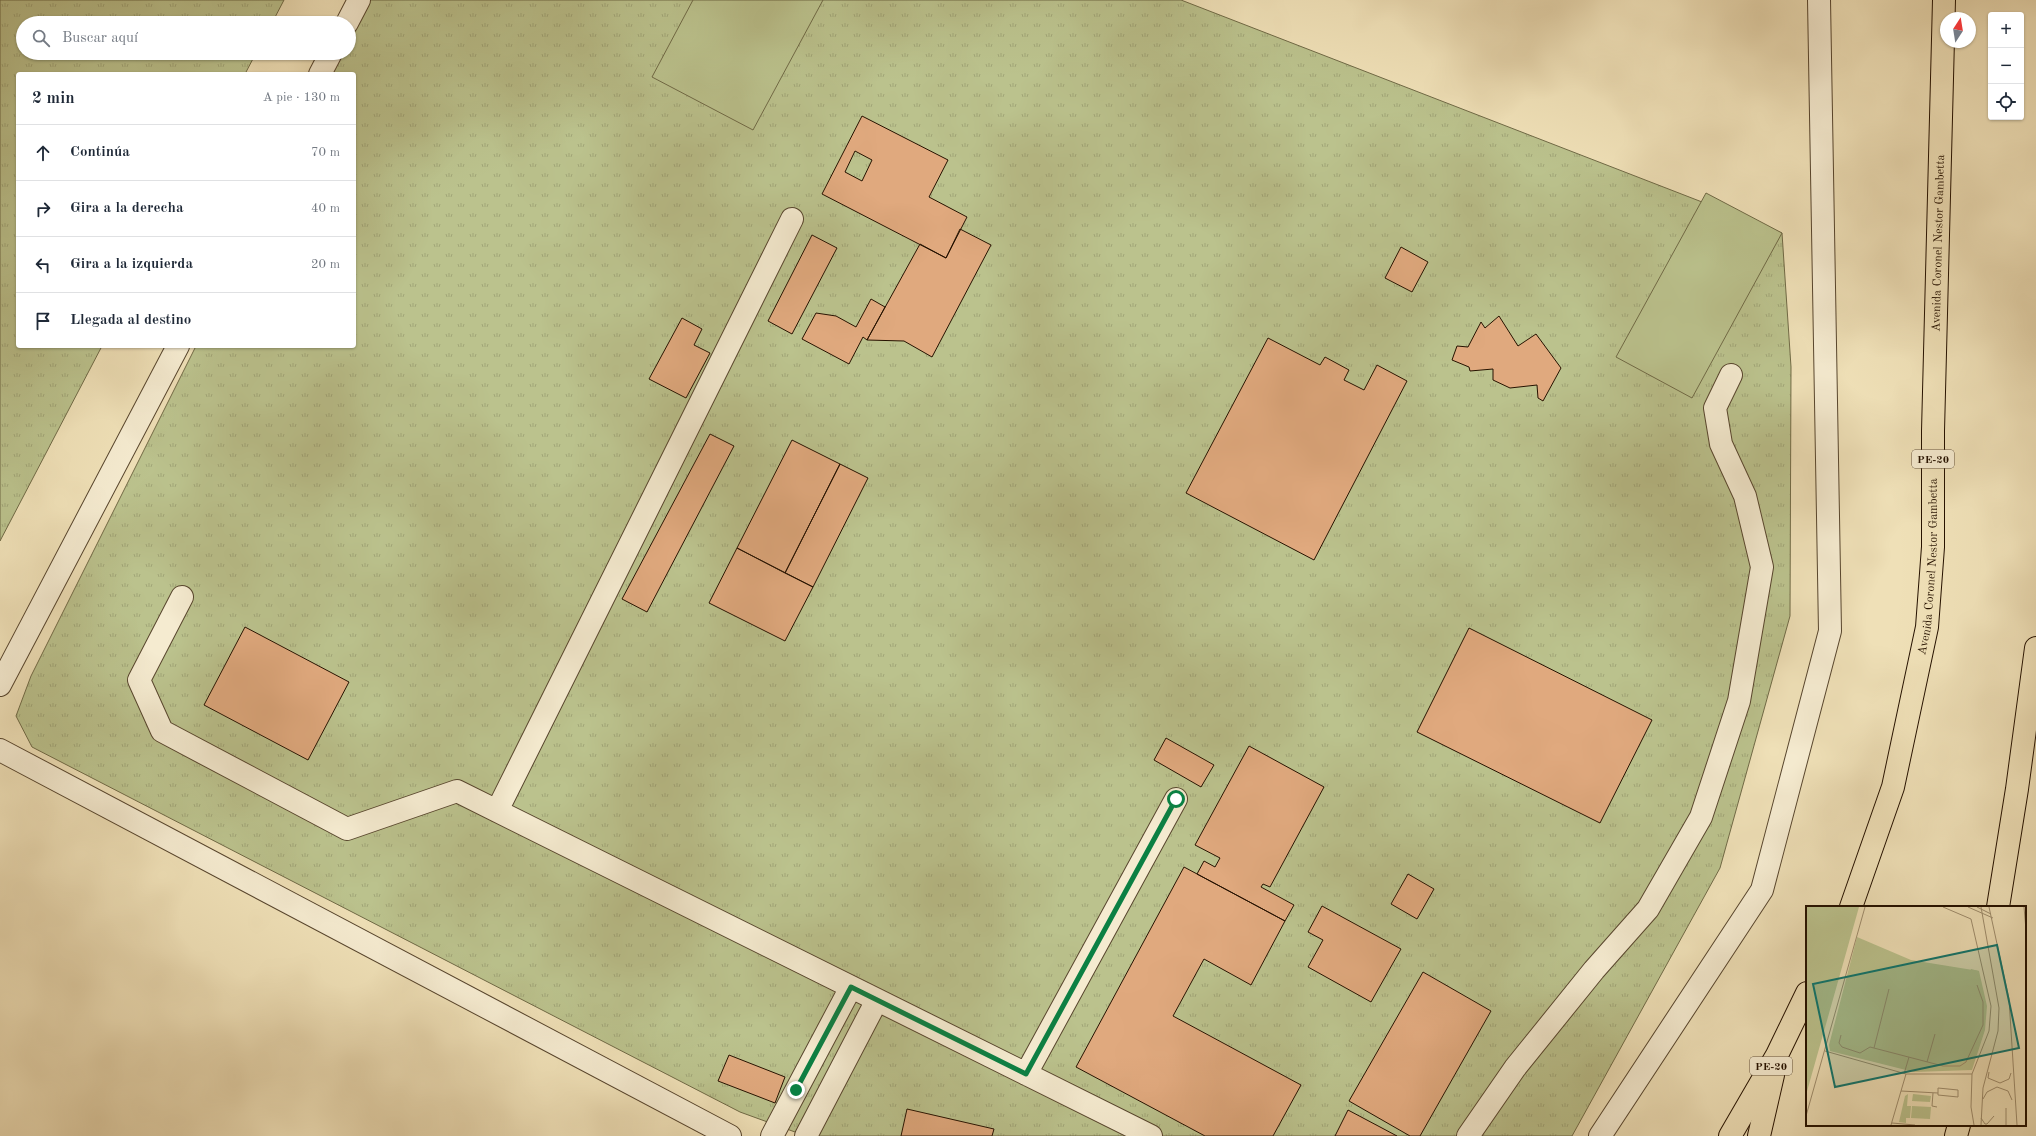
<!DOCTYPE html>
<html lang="es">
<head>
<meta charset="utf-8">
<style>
  :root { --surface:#fff; --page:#f6f6f7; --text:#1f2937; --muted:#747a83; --line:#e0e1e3 }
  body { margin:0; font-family:"Old Standard TT",serif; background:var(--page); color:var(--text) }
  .controls { position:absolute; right:12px; top:12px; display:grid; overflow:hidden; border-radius:4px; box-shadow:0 1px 3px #0004 }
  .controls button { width:36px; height:36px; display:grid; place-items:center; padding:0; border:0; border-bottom:1px solid var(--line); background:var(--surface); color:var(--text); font:20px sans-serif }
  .compass { position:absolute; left:1940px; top:12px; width:36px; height:36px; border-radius:50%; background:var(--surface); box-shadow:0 1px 3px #0004; rotate:12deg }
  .stop { position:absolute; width:12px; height:12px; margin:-9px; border:3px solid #0b8043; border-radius:50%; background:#fff }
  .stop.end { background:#0b8043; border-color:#fff; box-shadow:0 1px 4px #0008 }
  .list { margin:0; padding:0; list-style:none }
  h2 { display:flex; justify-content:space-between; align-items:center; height:52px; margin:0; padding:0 16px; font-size:17px }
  h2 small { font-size:13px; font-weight:400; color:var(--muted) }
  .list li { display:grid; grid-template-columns:26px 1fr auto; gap:12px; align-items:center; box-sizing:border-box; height:56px; padding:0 16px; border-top:1px solid var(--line) }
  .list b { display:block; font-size:15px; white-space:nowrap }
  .list em { font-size:13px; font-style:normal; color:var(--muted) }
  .icon { flex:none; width:22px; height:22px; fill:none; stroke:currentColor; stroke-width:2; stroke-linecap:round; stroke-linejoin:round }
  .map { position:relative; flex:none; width:2036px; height:1136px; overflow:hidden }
  .search { position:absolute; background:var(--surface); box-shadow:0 1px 3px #0004; left:16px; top:16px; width:340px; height:44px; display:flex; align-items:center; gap:10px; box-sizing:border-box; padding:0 14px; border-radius:22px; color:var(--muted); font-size:15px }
  .panel { position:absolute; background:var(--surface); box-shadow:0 1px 3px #0004; left:16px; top:72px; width:340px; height:276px; border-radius:4px }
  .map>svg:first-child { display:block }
  .grass { fill:url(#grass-tufts); stroke:#706a46 }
  .pitch { fill:#bbc28d; stroke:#706a46 }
  .building { fill:#e0a97e; stroke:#261200; fill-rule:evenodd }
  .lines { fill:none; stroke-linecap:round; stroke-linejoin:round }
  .minor-casing { stroke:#58462e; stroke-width:24 }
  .highway-casing { stroke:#261200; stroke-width:24 }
  .minor { stroke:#f5ebd0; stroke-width:22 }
  .highway { stroke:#efe0b7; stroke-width:22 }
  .route { stroke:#0b8043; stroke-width:5 }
  .labels { text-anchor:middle; stroke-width:3; stroke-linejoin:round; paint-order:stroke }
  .shield { fill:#f5ebd0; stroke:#64533e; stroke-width:1 }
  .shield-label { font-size:11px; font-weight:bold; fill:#261200 }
  .street-label { font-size:12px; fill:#261200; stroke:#f5ebd0 }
  .inset-road { fill:none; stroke:#9f8e6e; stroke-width:1 }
  .view { fill:#0f766e; fill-opacity:0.15; stroke:#0f766e; stroke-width:2 }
  .inset-edge { fill:none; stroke:#261200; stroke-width:2 }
</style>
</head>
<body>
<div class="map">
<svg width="2036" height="1136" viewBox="0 0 2036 1136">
  <defs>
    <pattern id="grass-tufts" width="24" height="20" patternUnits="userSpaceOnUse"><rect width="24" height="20" fill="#bbc28d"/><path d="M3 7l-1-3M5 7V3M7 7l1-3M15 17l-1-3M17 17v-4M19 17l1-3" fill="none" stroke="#a1a678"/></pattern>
  </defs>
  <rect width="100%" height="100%" fill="#efe0b7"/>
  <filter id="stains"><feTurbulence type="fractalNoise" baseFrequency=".005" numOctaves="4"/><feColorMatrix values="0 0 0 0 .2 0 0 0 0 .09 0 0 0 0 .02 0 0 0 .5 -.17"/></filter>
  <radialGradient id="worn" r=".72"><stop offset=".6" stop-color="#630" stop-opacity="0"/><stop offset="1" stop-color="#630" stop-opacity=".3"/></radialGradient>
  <path class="grass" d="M 0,0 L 284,0 L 272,23 L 23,23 L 23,53 L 256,53 L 245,74 L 18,74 L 18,346 L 102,346 L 0,541 Z
    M 369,0 L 1181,0 L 1782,233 L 1791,367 L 1790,616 L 1720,868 L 1572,1136 L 806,1136 L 740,1112 L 32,747 L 16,716 L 31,676 L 196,346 L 354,346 L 354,74 L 332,74 L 342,53 L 349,53 L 349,39 Z"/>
  <path class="pitch" d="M 693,0 L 823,0 L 753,130 L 652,77 Z
    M 1706,193 L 1782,233 L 1692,398 L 1616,357 Z"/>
  <path class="building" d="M 862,116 L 948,160 L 929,197 L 967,217 L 946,258 L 822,194 ZM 855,151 L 872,160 L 862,181 L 845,172 Z
    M 960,229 L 991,245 L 932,357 L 904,341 L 867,340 L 920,244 L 946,258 Z
    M 812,235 L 837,248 L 792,334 L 768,321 Z
    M 1401,247 L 1428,262 L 1412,292 L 1385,278 Z
    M 871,299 L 885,307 L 867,340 L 863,337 L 849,364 L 802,339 L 816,313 L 836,316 L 856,327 Z
    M 1499,316 L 1518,346 L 1536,334 L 1561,368 L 1543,401 L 1538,398 L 1537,385 L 1510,388 L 1493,380 L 1493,369 L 1470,371 L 1469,367 L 1452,360 L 1457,346 L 1468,347 L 1481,322 L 1485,328 Z
    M 682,318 L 702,329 L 694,345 L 710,353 L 686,398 L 649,379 Z
    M 1268,338 L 1320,365 L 1325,357 L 1349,370 L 1344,380 L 1364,390 L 1377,365 L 1407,381 L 1314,560 L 1186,493 Z
    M 710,434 L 734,446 L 647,612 L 622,599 Z
    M 792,440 L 840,464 L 785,573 L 737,548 Z
    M 840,464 L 868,478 L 813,587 L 785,573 Z
    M 737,548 L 813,587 L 785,641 L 709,603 Z
    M 245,627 L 349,682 L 308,760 L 204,705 Z
    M 1469,628 L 1652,720 L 1600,823 L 1417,732 Z
    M 1166,738 L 1214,765 L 1201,787 L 1154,760 Z
    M 1249,746 L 1324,787 L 1270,887 L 1263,884 L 1261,887 L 1294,905 L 1285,921 L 1197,874 L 1204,861 L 1215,867 L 1220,858 L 1195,845 Z
    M 1184,867 L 1285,921 L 1251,985 L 1204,959 L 1173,1016 L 1301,1085 L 1273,1136 L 1205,1136 L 1076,1067 Z
    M 1408,874 L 1434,889 L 1417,919 L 1391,904 Z
    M 1322,906 L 1401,949 L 1371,1002 L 1308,967 L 1323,940 L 1308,932 Z
    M 1423,972 L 1491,1011 L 1420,1136 L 1410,1136 L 1349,1101 Z
    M 729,1055 L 785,1077 L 775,1103 L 718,1081 Z
    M 907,1109 L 994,1129 L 992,1136 L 901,1136 Z
    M 1348,1110 L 1397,1136 L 1335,1136 Z"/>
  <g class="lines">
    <defs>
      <path id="minor" d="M 347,23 L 359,0
        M 320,74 L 331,53
        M 182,597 L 139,680 L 162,731 L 347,829 L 457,791 L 1151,1136
        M 0,685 L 178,346
        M 0,750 L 730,1136
        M 497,811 L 792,219
        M 1026,1074 L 1176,799
        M 772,1136 L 851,987
        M 806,1136 L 877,1000
        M 1468,1136 L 1515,1068 L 1594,970 L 1648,909 L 1701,817 L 1739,701 L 1762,567 L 1745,496 L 1721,444 L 1715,408 L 1731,375
        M 1600,1136 L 1762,890 L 1830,631 L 1819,0"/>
      <g id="highway">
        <path id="s1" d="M 1851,907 L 1893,787 L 1927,627 L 1933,547 L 1933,431 L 1944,0"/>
        <path d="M 1998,907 L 2017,789 L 2036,648"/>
        <path d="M 1730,1136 L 1777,1055 L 1807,993"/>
        <path d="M 1759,1136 L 1773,1075"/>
        <path d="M 1956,1136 L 1959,1125"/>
      </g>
    </defs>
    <use href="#minor" class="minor-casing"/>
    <use href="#highway" class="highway-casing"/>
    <use href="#minor" class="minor"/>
    <use href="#highway" class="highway"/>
  </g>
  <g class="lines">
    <path class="route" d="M 796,1090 L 851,987 L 1026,1074 L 1176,799"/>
  </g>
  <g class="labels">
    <g class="shield">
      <rect x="1912" y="450" width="42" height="18" rx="3"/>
      <rect x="1750" y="1057" width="42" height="18" rx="3"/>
    </g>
    <g class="shield-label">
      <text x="1933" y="463">PE-20</text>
      <text x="1771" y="1070">PE-20</text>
    </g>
    <g class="street-label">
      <text dy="4" stroke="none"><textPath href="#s1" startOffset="675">Avenida Coronel Nestor Gambetta</textPath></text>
      <text dy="4" stroke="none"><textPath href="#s1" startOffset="351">Avenida Coronel Nestor Gambetta</textPath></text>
    </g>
  </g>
  <g transform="translate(1806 906)">
    <rect width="220" height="220" fill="#efe0b7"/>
    <path d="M 0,1 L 53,1 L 0,189 ZM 51,31 L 105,54 L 173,65 L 181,100 L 179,124 L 166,164 L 108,166 L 24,145 L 23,139 ZM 102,188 L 101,200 L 105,200 L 104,212 L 100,212 L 100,217 L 93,216 L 99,190 ZM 107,188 L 125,190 L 124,196 L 106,195 ZM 106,200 L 125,201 L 124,213 L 105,212 Z" fill="#bbc28d"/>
    <path d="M 72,55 L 83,58 L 78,76 L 67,73 ZM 165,63 L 173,65 L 168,82 L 160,79 Z" fill="#bbc28d"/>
    <path class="inset-road" d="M 137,1 L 165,13 L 185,100 L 183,125 L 166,168 L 165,201 L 168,219M 162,1 L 187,12M 171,1 L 185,8M 175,1 L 193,102 L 192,125 L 177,182 L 175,219M 183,1 L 203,93 L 211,219M 218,1 L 220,24M 35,129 L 33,137 L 36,141 L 54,147 L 64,141 L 137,160 L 154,160 L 160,156 L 177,119 L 177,96 L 171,79M 68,142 L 83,83M 19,145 L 100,168 L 166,168M 121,156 L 129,128M 183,166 L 182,172 L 194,177 L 203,173 L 205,167M 98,168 L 103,151M 132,182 L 152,184 L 152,191 L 132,189 ZM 95,185 L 132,187M 127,187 L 126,200 L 131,201M 177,193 L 181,186 L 191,181 L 202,185 L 206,194M 200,202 L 200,219M 0,210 L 59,1M 175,212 L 179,218 L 181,218 L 188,210M 86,217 L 109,219M 85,219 L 100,168"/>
    <path class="view" d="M 191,39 L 213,142 L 29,181 L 7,78 Z"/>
    <rect width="220" height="220" class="inset-edge"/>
  </g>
  <rect width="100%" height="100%" filter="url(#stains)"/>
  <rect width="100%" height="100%" fill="url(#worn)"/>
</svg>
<div class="controls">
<button>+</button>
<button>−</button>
<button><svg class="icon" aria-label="locate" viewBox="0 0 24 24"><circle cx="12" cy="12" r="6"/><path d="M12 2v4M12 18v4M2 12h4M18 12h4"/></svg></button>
</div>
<svg class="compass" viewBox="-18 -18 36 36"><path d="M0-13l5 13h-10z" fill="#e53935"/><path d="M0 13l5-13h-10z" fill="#747a83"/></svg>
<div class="stop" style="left:1176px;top:799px"></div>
<div class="stop end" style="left:796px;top:1090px"></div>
<div class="search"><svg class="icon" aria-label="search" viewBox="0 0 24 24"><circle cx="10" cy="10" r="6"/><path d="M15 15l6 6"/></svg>Buscar aquí</div>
<section class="panel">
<h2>2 min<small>A pie · 130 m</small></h2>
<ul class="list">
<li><svg class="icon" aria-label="ahead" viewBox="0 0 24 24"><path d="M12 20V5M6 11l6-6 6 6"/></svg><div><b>Continúa</b></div><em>70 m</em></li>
<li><svg class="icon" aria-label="right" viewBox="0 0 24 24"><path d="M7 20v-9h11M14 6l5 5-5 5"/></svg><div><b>Gira a la derecha</b></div><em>40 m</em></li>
<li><svg class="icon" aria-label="left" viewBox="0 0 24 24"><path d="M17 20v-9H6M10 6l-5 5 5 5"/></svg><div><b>Gira a la izquierda</b></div><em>20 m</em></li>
<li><svg class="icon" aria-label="arrive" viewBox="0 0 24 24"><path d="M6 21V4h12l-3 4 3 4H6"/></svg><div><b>Llegada al destino</b></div></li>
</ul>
</section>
</div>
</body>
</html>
